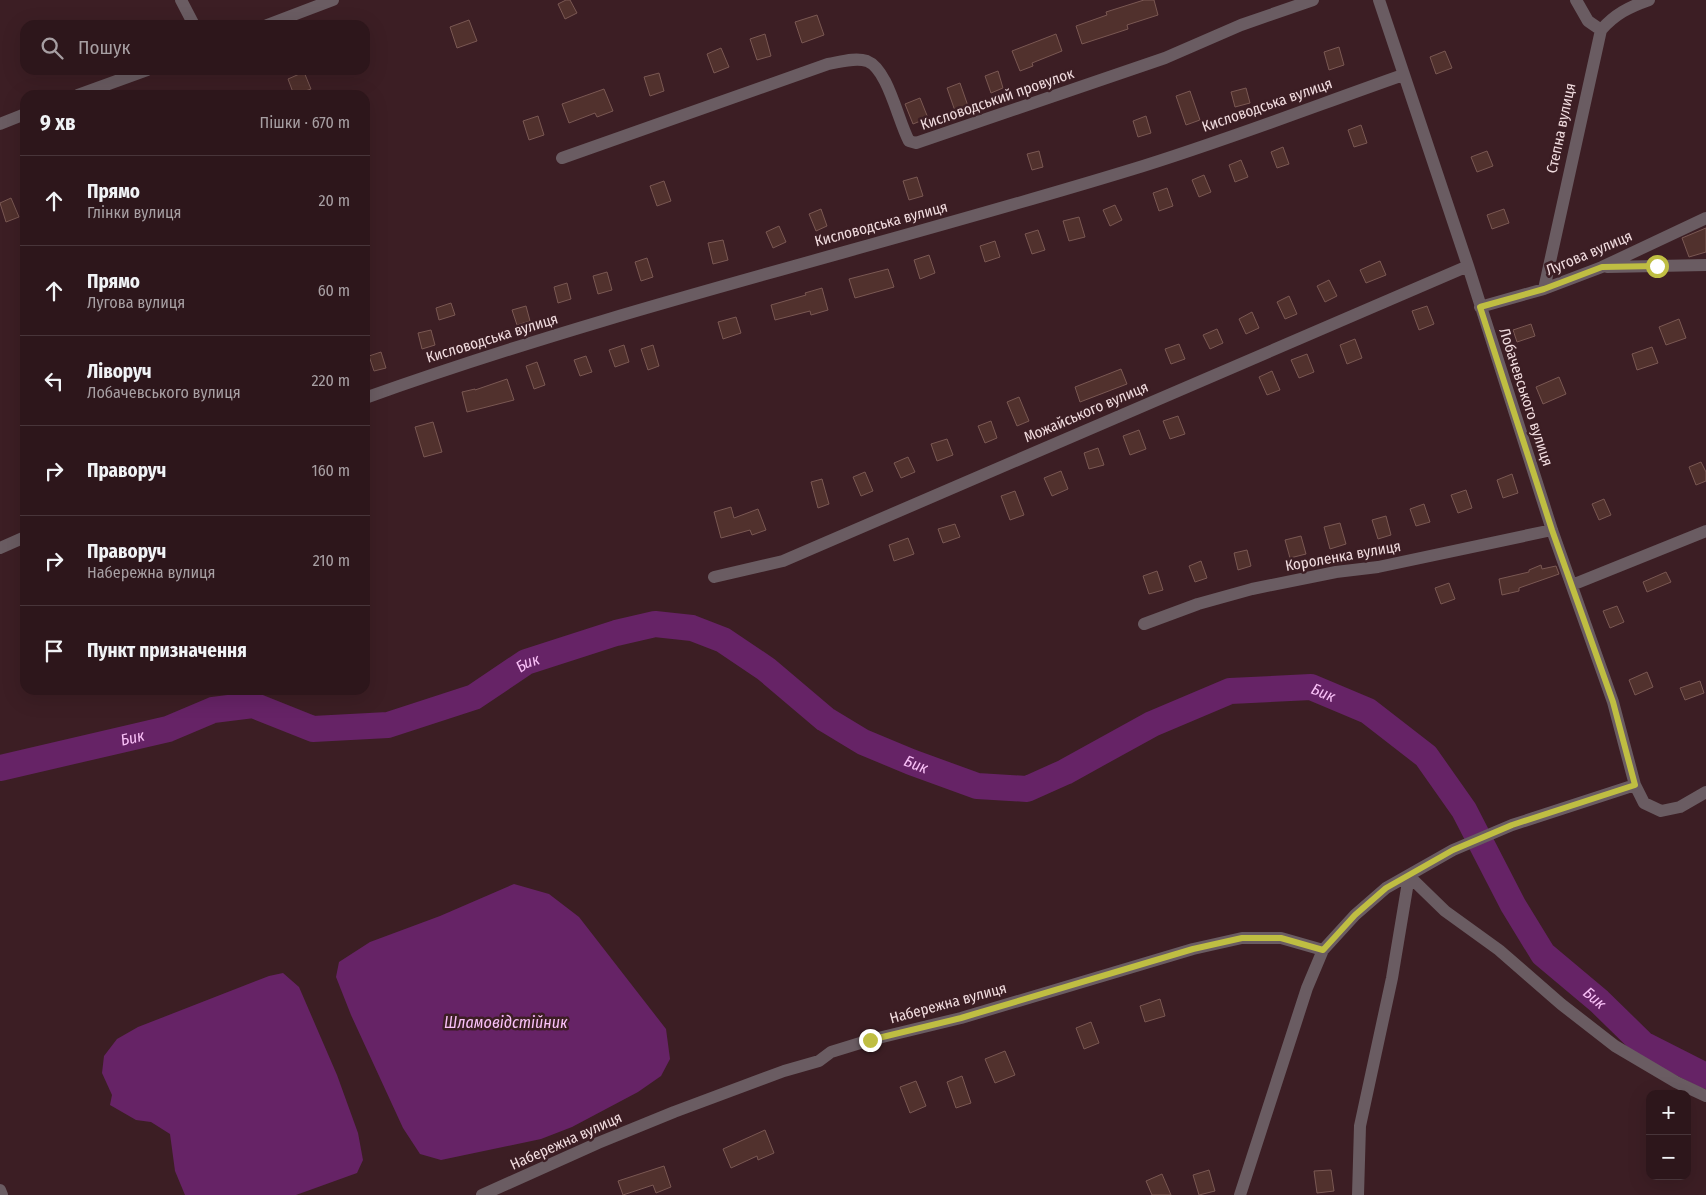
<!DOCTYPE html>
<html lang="uk">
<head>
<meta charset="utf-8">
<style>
  :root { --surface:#2d161b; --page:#392328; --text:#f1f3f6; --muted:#a79fa3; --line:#48353a }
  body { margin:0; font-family:"Fira Sans Condensed",sans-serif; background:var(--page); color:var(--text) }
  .controls { position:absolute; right:15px; bottom:15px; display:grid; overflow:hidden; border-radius:10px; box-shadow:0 5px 20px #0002 }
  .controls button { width:45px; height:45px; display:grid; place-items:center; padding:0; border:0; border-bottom:1px solid var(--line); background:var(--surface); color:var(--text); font:25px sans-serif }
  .stop { position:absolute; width:15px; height:15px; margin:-11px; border:4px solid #bfbe42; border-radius:50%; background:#fff }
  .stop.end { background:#bfbe42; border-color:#fff; box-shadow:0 1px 5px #0008 }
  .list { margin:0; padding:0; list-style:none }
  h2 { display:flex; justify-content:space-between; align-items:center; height:65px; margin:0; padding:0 20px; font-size:21px }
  h2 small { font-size:16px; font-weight:400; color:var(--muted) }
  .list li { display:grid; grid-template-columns:32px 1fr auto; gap:15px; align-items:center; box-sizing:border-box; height:90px; padding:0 20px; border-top:1px solid var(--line) }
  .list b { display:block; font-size:19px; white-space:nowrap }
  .list p { margin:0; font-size:16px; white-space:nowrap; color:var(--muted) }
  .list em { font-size:16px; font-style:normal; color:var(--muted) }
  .icon { flex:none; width:28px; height:28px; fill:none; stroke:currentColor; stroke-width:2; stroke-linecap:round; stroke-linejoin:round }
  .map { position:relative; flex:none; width:1706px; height:1195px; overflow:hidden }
  .search { position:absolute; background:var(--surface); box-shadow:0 5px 20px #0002; left:20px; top:20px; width:350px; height:55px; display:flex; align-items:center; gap:12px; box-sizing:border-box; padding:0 18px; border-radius:15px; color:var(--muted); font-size:19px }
  .panel { position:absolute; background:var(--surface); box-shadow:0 5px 20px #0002; left:20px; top:90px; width:350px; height:605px; border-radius:15px }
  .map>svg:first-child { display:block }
  .water { fill:#662366 }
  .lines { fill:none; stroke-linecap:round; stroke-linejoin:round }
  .river { stroke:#662366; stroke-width:26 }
  .building { fill:#51312d; stroke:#7a5853 }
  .minor { stroke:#6a5c62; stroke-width:12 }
  .route { stroke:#bfbe42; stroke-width:6 }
  .labels { text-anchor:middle; stroke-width:5; stroke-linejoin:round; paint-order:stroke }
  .street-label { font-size:15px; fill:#f1dcdf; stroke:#3c1e24 }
  .water-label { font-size:16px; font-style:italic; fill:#f9c0f7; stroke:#3c1e24 }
</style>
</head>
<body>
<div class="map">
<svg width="1706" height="1195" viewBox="0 0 1706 1195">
  <rect width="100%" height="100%" fill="#3c1e24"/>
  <path class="water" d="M 514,884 L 549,894 L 579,917 L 666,1029 L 670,1059 L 661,1076 L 638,1092 L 572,1127 L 541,1139 L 441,1160 L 420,1154 L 403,1128 L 351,1015 L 336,977 L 339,962 L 370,942 L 440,916 Z
    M 283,973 L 299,987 L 337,1075 L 358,1133 L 363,1160 L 357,1173 L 296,1195 L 185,1195 L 175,1171 L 170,1134 L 151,1122 L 136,1120 L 110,1105 L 112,1095 L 102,1073 L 104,1056 L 117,1039 L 138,1027 L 269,976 Z"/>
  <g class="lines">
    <path class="river" id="s1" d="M 0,768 L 168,729 L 213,710 L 253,705 L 313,729 L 388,725 L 474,697 L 526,662 L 616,633 L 655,624 L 692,628 L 723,640 L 766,669 L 825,719 L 863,742 L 911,762 L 977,786 L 1027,789 L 1065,772 L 1152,724 L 1230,691 L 1311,687 L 1368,711 L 1426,756 L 1464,810 L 1513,905 L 1543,954 L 1599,1001 L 1643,1044 L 1706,1076"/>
  </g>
  <path class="building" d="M 566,0 L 570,0 L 577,13 L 565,19 L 558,4 Z
    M 1144,0 L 1154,0 L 1158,15 L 1127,25 L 1128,29 L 1082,44 L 1076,26 L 1107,15 L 1106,12 Z
    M 817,15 L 824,35 L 802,43 L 795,22 Z
    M 469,20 L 477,41 L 457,48 L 450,27 Z
    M 765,34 L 771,56 L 757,60 L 750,39 Z
    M 1056,34 L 1062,51 L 1032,63 L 1033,66 L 1020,71 L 1012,51 Z
    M 1339,47 L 1344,65 L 1329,70 L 1324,52 Z
    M 721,48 L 729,67 L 714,73 L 707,54 Z
    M 1445,51 L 1452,68 L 1436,74 L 1430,57 Z
    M 998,71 L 1003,88 L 991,93 L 985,76 Z
    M 304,72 L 311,89 L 294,95 L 288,79 Z
    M 659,73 L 664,91 L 650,96 L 644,77 Z
    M 960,83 L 968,106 L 955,111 L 947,88 Z
    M 1246,88 L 1250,103 L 1235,107 L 1231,92 Z
    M 604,89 L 613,111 L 597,117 L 595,113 L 569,123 L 562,104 Z
    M 1190,91 L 1200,120 L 1186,125 L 1176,96 Z
    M 920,98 L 928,118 L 913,124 L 905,104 Z
    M 538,116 L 544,135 L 529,140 L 523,121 Z
    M 1146,116 L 1151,133 L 1138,137 L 1133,121 Z
    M 1361,125 L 1367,143 L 1354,147 L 1348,130 Z
    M 1283,147 L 1289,164 L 1277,168 L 1271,152 Z
    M 1039,151 L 1043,167 L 1032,170 L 1027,154 Z
    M 1487,151 L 1493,166 L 1477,172 L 1471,157 Z
    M 1241,160 L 1248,177 L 1235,182 L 1229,165 Z
    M 1204,175 L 1211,192 L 1199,197 L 1192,180 Z
    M 917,177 L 923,196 L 909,200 L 903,181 Z
    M 664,181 L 671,201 L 657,206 L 650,186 Z
    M 1167,188 L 1173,206 L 1159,211 L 1153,193 Z
    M 11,198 L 19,217 L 6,222 L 0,203 Z
    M 1115,205 L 1122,220 L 1110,226 L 1103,210 Z
    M 821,209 L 827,226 L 816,231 L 809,214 Z
    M 1504,209 L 1509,223 L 1492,229 L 1487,215 Z
    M 1079,217 L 1085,237 L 1069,241 L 1063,221 Z
    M 779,226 L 786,242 L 773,248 L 766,232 Z
    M 1706,228 L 1706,252 L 1689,257 L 1682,238 Z
    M 1038,230 L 1045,250 L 1032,254 L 1025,234 Z
    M 723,240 L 728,260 L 713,264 L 708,243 Z
    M 995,241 L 1000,257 L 985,262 L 980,246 Z
    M 929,255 L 935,273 L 920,279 L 914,260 Z
    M 647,258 L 653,277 L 641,281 L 635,262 Z
    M 1380,261 L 1386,275 L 1366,283 L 1360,270 Z
    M 888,269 L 894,287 L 855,298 L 849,279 Z
    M 607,272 L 612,290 L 598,294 L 593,276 Z
    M 1329,280 L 1337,296 L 1325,302 L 1317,286 Z
    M 567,283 L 571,299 L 558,303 L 554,287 Z
    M 822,288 L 828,310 L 811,315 L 810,311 L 775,320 L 771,305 L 806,295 L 805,293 Z
    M 1289,296 L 1297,314 L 1285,319 L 1277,302 Z
    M 451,303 L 455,315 L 439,320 L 436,308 Z
    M 526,306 L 530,321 L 517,325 L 512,310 Z
    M 1427,306 L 1434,324 L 1419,330 L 1412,311 Z
    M 1252,312 L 1259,328 L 1246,334 L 1239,319 Z
    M 736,317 L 741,333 L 723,339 L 718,322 Z
    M 1679,319 L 1686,338 L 1666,345 L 1659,327 Z
    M 1531,324 L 1535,336 L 1517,342 L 1513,330 Z
    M 1217,329 L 1223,343 L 1210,349 L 1203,335 Z
    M 431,330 L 435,345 L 422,349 L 418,333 Z
    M 1355,339 L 1362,358 L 1347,364 L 1340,345 Z
    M 1179,344 L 1185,359 L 1171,364 L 1165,349 Z
    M 624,345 L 629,362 L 615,367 L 609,350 Z
    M 653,345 L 659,366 L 648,370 L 641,349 Z
    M 1652,347 L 1658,363 L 1637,370 L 1632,354 Z
    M 381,352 L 386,368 L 374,371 L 369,356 Z
    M 1307,354 L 1314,372 L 1299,378 L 1291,360 Z
    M 586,356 L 592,372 L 580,376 L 574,360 Z
    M 537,362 L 545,385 L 534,389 L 526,366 Z
    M 1121,369 L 1127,384 L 1080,402 L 1075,387 Z
    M 1272,371 L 1280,390 L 1267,395 L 1259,377 Z
    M 1559,377 L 1566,394 L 1543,404 L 1536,387 Z
    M 507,379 L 514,400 L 467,412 L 462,392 L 475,389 L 475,390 Z
    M 1019,397 L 1029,421 L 1017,426 L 1007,402 Z
    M 1178,416 L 1185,434 L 1170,439 L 1163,421 Z
    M 991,421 L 997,438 L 985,443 L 978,426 Z
    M 433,422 L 442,452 L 424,457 L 415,427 Z
    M 1139,430 L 1146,449 L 1130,455 L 1123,436 Z
    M 947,439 L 953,455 L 937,461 L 931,444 Z
    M 1098,448 L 1104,465 L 1089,469 L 1084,453 Z
    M 908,457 L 915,472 L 901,478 L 894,463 Z
    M 1701,462 L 1706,472 L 1706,481 L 1696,485 L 1689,467 Z
    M 1061,471 L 1068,489 L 1052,496 L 1044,478 Z
    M 865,472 L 873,491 L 861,496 L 853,477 Z
    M 1512,474 L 1518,493 L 1503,498 L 1497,480 Z
    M 822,479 L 829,504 L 818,508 L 811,482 Z
    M 1466,490 L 1472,508 L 1458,513 L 1451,495 Z
    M 1015,491 L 1024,515 L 1010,520 L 1001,496 Z
    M 1604,499 L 1611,515 L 1599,520 L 1592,504 Z
    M 1424,504 L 1430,522 L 1416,526 L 1410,509 Z
    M 731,507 L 734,518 L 758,509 L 766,530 L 752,535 L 750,530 L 721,538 L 714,512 Z
    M 1386,516 L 1391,535 L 1378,539 L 1372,520 Z
    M 1340,523 L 1346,544 L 1330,549 L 1324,527 Z
    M 955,524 L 960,537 L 943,543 L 938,529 Z
    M 1301,536 L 1306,554 L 1290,558 L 1285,540 Z
    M 908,538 L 914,554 L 894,561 L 889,545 Z
    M 1247,550 L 1251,566 L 1238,570 L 1234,553 Z
    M 1201,561 L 1207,578 L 1195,582 L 1189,566 Z
    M 1541,565 L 1542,569 L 1556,566 L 1559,574 L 1519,588 L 1519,591 L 1502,595 L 1499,579 L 1529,572 L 1529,570 Z
    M 1157,571 L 1163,590 L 1149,594 L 1143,576 Z
    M 1666,572 L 1671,582 L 1647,592 L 1643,582 Z
    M 1449,583 L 1455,599 L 1441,604 L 1435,588 Z
    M 1617,606 L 1624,622 L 1610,628 L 1603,611 Z
    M 1647,672 L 1653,687 L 1635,695 L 1629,680 Z
    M 1700,681 L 1704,693 L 1685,700 L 1680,688 Z
    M 1160,999 L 1165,1016 L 1145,1022 L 1140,1006 Z
    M 1091,1022 L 1099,1043 L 1084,1049 L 1076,1028 Z
    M 1005,1051 L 1015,1075 L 995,1083 L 985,1059 Z
    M 962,1076 L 971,1103 L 956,1108 L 947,1082 Z
    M 916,1081 L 926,1106 L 910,1113 L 900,1087 Z
    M 765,1130 L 774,1153 L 758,1160 L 757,1156 L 731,1168 L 723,1149 Z
    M 664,1166 L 671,1187 L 656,1193 L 653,1185 L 623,1195 L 618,1181 Z
    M 1209,1170 L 1215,1191 L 1199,1195 L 1193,1175 Z
    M 1331,1170 L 1334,1191 L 1317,1193 L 1314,1171 Z
    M 1162,1174 L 1171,1195 L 1152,1195 L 1146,1181 Z"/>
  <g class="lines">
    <path class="minor" d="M 181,0 L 194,25
      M 1379,0 L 1468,266 L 1552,530 L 1613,702 L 1635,785 L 1644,803 L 1661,811 L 1680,807 L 1706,792
      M 1576,0 L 1588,21 L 1601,30
      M 267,25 L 333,0
      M 78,95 L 147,70
      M 0,124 L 25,114
      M 562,158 L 828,64 C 840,62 855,57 867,61 C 888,69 898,121 909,141 L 916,143 L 1165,58 L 1241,25 L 1313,0
      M 1607,267 L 1706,265
      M 1544,289 L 1601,30 C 1615,14 1629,7 1649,0
      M 1480,307 L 1544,289 L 1602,267 L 1706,218
      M 365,398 C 616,308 875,248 1130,170 C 1222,142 1312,107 1403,75
      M 0,548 L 25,537
      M 714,577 L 783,561 L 1468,266
      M 1572,585 L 1706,531
      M 1144,624 L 1198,604 L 1252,589 L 1336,572 L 1378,567 L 1552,530
      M 1409,876 L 1445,911 L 1499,950 L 1561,1004 L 1615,1046 L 1676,1082 L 1706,1096
      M 0,1190 L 2,1195
      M 482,1195 L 598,1143 L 674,1112 L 784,1071 L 819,1061 L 831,1052 L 870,1040 L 961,1018 L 1193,949 L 1242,938 L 1281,938 L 1323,950
      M 1240,1195 L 1307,988 L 1323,950 L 1355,915 L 1386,888 L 1453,850 L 1512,825 L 1635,785
      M 1358,1195 L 1360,1126 L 1392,978 L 1409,876"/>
  </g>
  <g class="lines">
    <path class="route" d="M 870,1040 L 961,1018 L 1193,949 L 1242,938 L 1281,938 L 1323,950 L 1355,915 L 1386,888 L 1453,850 L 1512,825 L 1635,785 L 1613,702 L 1552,530 L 1480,307 L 1544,289 L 1602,267 L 1657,266"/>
  </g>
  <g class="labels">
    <g class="street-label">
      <text transform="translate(997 99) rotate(-19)" y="5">Кисловодський провулок</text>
      <text transform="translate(1267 105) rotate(-19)" y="5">Кисловодська вулиця</text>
      <text transform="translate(1561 128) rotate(-78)" y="5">Степна вулиця</text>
      <text transform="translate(881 224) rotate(-15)" y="5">Кисловодська вулиця</text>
      <text transform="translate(1589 253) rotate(-23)" y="5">Лугова вулиця</text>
      <text transform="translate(492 338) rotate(-17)" y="5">Кисловодська вулиця</text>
      <text transform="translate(1526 397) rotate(72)" y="5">Лобачевського вулиця</text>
      <text transform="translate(1086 412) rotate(-23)" y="5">Можайського вулиця</text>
      <text transform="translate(1343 556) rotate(-10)" y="5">Короленка вулиця</text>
      <text transform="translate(948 1003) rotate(-15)" y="5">Набережна вулиця</text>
      <text transform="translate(566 1141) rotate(-24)" y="5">Набережна вулиця</text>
    </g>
    <g class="water-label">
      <text dy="6" stroke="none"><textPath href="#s1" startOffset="556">Бик</textPath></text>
      <text dy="6" stroke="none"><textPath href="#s1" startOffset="1426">Бик</textPath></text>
      <text dy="6" stroke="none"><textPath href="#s1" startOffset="136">Бик</textPath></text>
      <text dy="6" stroke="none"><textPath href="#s1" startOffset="991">Бик</textPath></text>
      <text dy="6" stroke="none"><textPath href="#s1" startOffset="1846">Бик</textPath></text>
      <text x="506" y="1028">Шламовідстійник</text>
    </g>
  </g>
</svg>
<div class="controls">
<button>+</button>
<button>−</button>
</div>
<div class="stop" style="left:1657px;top:266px"></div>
<div class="stop end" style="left:870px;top:1040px"></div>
<div class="search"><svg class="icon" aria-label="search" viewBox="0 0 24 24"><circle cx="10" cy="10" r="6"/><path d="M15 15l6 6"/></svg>Пошук</div>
<section class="panel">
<h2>9 хв<small>Пішки · 670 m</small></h2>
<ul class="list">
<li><svg class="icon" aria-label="ahead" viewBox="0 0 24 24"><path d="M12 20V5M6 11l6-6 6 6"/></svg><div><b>Прямо</b><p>Глінки вулиця</p></div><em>20 m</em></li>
<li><svg class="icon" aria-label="ahead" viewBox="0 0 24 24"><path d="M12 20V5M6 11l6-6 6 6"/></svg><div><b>Прямо</b><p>Лугова вулиця</p></div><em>60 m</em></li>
<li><svg class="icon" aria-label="left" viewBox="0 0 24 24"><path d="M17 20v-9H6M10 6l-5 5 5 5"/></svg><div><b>Ліворуч</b><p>Лобачевського вулиця</p></div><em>220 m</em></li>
<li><svg class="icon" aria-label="right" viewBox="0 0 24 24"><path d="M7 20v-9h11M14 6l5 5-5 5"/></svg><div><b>Праворуч</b></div><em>160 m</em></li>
<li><svg class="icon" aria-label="right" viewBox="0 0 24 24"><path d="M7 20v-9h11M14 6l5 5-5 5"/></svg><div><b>Праворуч</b><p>Набережна вулиця</p></div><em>210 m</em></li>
<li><svg class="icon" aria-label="arrive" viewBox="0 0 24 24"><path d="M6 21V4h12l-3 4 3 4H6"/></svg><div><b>Пункт призначення</b></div></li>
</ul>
</section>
</div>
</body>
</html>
